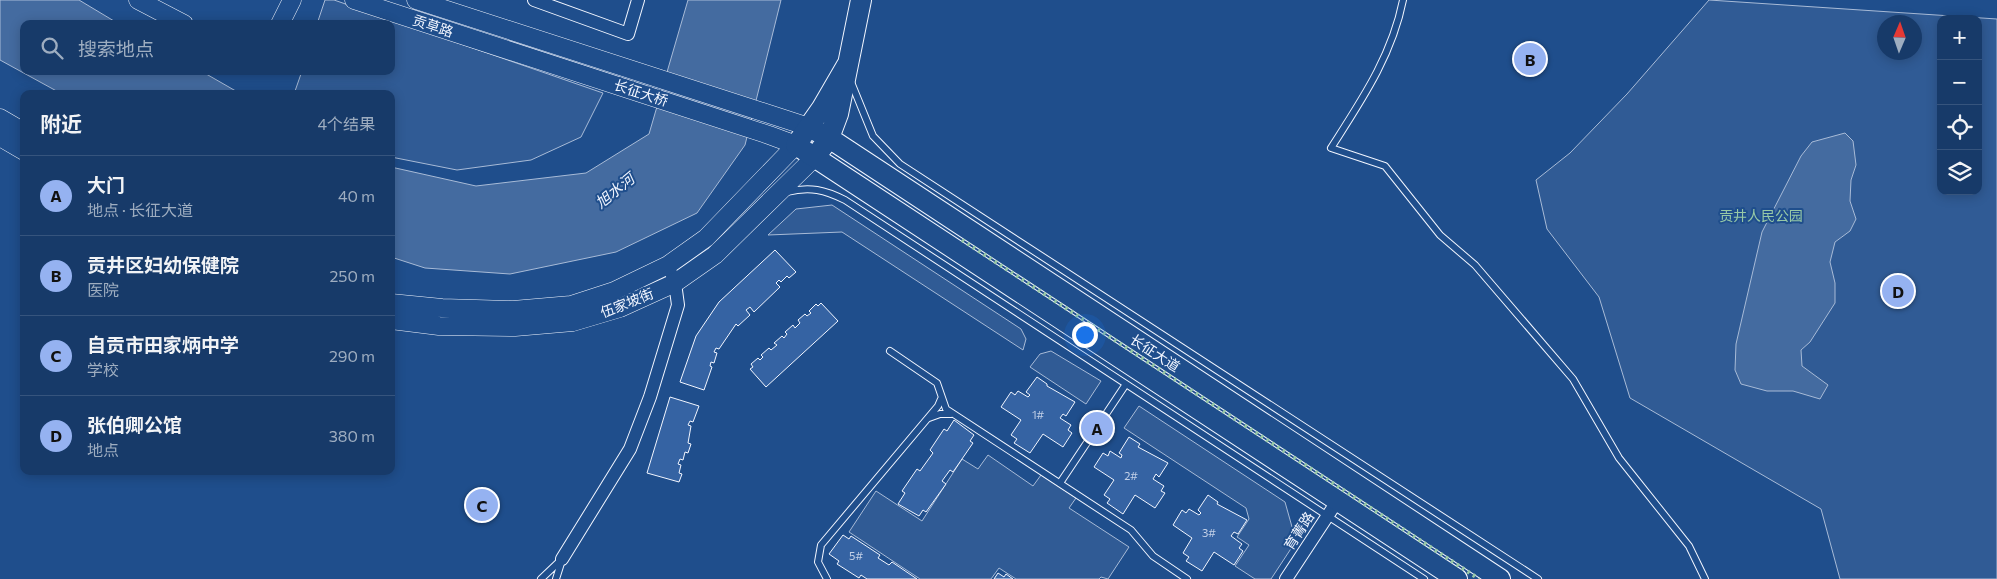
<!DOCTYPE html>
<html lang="zh">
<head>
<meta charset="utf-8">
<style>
  :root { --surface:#173a69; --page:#20416f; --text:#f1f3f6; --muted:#9eadc0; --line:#36547d; --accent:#95b2f1 }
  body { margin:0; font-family:Commissioner,"Noto Sans SC",sans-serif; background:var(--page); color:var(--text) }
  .controls { position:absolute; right:15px; top:15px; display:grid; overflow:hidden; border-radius:10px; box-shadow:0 2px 12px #0003 }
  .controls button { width:45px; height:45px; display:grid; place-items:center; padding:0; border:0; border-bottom:1px solid var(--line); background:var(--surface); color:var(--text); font:25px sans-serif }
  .compass { position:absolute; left:1877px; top:15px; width:45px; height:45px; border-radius:50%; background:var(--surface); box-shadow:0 2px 12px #0003; rotate:2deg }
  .you { position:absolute; left:1084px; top:334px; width:18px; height:18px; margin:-12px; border:4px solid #fff; border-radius:50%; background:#1a73e8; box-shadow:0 0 0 8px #1a73e833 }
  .badge { display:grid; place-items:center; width:32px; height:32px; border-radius:50%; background:var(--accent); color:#111; font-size:16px; font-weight:700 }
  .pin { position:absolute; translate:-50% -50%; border:2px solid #fff; box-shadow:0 1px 5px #0006 }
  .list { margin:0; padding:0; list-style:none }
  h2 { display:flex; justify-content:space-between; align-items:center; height:65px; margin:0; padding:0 20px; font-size:21px }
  h2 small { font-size:16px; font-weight:400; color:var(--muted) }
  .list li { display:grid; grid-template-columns:32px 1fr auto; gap:15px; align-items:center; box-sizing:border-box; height:80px; padding:0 20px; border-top:1px solid var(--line) }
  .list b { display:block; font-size:19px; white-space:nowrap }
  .list p { margin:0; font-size:16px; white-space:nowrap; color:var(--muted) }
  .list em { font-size:16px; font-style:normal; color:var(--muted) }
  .icon { flex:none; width:28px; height:28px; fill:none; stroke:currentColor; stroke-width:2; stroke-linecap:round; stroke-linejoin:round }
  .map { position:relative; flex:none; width:1997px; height:579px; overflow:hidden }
  .search { position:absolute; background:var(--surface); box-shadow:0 2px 12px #0003; left:20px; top:20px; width:375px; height:55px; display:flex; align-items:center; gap:12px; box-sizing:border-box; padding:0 18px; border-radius:10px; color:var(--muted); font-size:19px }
  .panel { position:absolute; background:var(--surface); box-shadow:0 2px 12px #0003; left:20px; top:90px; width:375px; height:385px; border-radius:10px }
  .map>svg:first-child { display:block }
  .built { fill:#305b95; stroke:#a8bbd7; fill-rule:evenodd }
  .water { fill:#446ba0; stroke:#a8bbd7 }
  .building { fill:#3563a3; stroke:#f2f6ff }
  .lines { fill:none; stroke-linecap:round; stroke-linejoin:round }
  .lane-casing { stroke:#f2f6ff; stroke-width:8 }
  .street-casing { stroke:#f2f6ff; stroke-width:14 }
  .secondary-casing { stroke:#f2f6ff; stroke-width:19 }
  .primary-casing { stroke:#f2f6ff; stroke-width:22 }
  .lane { stroke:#1f4e8c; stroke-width:6 }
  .street { stroke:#1f4e8c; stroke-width:12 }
  .secondary { stroke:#1f4e8c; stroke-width:18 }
  .primary { stroke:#1f4e8c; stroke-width:20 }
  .hedge { stroke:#97c8a6; stroke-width:4; stroke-dasharray:2.5 4; stroke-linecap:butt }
  .labels { text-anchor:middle; stroke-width:4; stroke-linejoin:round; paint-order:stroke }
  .number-label { font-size:11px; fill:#c3d1e8 }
  .street-label { font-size:14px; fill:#f2f6ff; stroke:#1f4e8c }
  .park-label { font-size:14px; fill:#97c8a6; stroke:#1f4e8c }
  .water-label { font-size:15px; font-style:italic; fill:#f2f6ff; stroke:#1f4e8c }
</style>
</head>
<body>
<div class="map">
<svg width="1997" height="579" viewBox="0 0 1997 579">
  <rect width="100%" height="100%" fill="#1f4e8c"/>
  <path class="built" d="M 325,0 L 334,0 L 603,93 L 581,137 L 531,160 L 457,170 L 391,157 L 391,94 L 294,94 L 302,71 L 391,71 L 391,24 L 317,24 Z
    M 1709,0 L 1997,19 L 1997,579 L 1840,579 L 1821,509 L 1630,398 L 1599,297 L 1547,229 L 1536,180 L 1570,153 L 1627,94 ZM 1941,19 L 1978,19 L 1978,191 L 1941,191 ZM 1884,22 L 1914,22 L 1914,52 L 1884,52 Z
    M 832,205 L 1021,329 L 1026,339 L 1023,350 L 842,232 L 768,235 L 796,209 Z
    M 1051,351 L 1101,381 L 1086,404 L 1030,367 L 1040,354 Z
    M 1139,406 L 1285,502 L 1296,541 L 1271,579 L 1255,579 L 1235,566 L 1249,545 L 1237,537 L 1249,519 L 1246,508 L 1124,428 Z
    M 988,455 L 1033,486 L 1041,475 L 1076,498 L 1069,508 L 1129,547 L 1108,579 L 1101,577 L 1099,579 L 1016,579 L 999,568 L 991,579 L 920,579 L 849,532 L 876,491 L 922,521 L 962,459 L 978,469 Z"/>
  <path class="water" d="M 0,0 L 79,0 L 119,24 L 24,24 L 24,71 L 201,71 L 241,94 L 62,94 L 0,60 Z
    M 688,0 L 781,0 L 745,145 L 697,213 L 616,252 L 510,274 L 425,268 L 391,257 L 391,167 L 476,186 L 586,173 L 649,134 Z
    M 1845,133 L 1853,141 L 1856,165 L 1851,180 L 1850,201 L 1856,219 L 1850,231 L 1835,242 L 1830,262 L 1835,283 L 1835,303 L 1810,342 L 1801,350 L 1802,366 L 1828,385 L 1820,399 L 1793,391 L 1767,391 L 1741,384 L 1735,370 L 1736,344 L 1762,232 L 1801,156 L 1812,142 Z"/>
  <path class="building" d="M 775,250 L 796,272 L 789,278 L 787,276 L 781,282 L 779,280 L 776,283 L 780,287 L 754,312 L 750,307 L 746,310 L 750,315 L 738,326 L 736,324 L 719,349 L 716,348 L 714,352 L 717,353 L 714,363 L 711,362 L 710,366 L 712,367 L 704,390 L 680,382 L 696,336 L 719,302 Z
    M 821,303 L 838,321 L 766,387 L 750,369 L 753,367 L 751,364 L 758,358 L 760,360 L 763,357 L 761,355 L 769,348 L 771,350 L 777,345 L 774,343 L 782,336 L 784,338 L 787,334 L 785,332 L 793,325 L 795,328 L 800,323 L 798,320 L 805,314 L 807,316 L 811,313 L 809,311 L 816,304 L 818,306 Z
    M 1037,377 L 1047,384 L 1047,386 L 1075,402 L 1066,416 L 1063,414 L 1060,418 L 1071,425 L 1068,430 L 1072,433 L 1063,447 L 1043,434 L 1030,453 L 1014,443 L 1017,439 L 1011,435 L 1021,420 L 1001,407 L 1011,392 L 1015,395 L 1018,391 L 1028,397 L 1030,395 L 1026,392 Z
    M 670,397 L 699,406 L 693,422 L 690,421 L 688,425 L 691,426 L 688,443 L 691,444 L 688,453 L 685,452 L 683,460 L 680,459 L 678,464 L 681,465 L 679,473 L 682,474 L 679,482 L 647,473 Z
    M 1086,414 L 1114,432 L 1107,442 L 1080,423 Z
    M 954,420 L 974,435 L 970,441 L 973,443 L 953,472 L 950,470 L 942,481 L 946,484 L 926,512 L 923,510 L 919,516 L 898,504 L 905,493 L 902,491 L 917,469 L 920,471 L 933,453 L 930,450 L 944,429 L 947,431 Z
    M 1129,437 L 1140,444 L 1138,447 L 1168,463 L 1159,477 L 1156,474 L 1153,479 L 1164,486 L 1161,491 L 1165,493 L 1155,508 L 1135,495 L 1123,514 L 1107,503 L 1110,499 L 1104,495 L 1114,480 L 1094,467 L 1103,453 L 1108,456 L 1110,451 L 1121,458 L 1122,455 L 1119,453 Z
    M 1208,495 L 1218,502 L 1217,504 L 1247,520 L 1238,534 L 1234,532 L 1231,536 L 1242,544 L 1239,548 L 1243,551 L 1234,565 L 1214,552 L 1202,571 L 1186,561 L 1189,557 L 1183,553 L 1192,538 L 1173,525 L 1182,510 L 1186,513 L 1189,509 L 1199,515 L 1201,513 L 1198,510 Z
    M 843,535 L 849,539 L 851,536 L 880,555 L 878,558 L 889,565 L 892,562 L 917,579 L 867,579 L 861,575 L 859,578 L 837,564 L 839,561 L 829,554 Z
    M 998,573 L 1004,577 L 1006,574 L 1013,579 L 994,579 Z"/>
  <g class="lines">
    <defs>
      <path id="lane" d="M 1403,0 C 1392,56 1361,101 1331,148 L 1385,166 L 1440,235 L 1475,265 L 1573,379 L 1619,458 L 1689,546 L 1705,579
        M 851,82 L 873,136 L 900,164 L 1538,579
        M 787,192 C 810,186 825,190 845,200 L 1424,579
        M 890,351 L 937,383 L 946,409 L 1131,530 L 1153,556 L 1187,579
        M 929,418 L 940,414 L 951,414
        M 1060,483 L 1126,384
        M 541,579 L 562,559
        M 556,579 L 562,560
        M 827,579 L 818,562 L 821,545 L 938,406 L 941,399"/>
      <path id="street" d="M 534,0 L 628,34 L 638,0
        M 562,559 L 630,449 L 650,397 L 678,305 L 675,283 L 668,265
        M 1286,579 L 1338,500"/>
      <path id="secondary" d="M 138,0 L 184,24
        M 354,0 L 769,135 L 796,145 L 706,238 L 668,265 L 614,291 L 571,305 L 513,310 L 442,308 L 391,303
        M 416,0 L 809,127
        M 280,24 L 292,0
        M 0,118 L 24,132
        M 0,137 L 24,151
        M 391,320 L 439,326 L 515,327 L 573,322 L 620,308 L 675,283 L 715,255 L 814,158"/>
      <path id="primary" d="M 847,65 L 822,108 L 796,145 L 1457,579
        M 809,127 L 829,138 L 1500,579
        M 821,149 L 829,138 L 838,114 L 861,0"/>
    </defs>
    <use href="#lane" class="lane-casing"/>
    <use href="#street" class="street-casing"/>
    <use href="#secondary" class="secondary-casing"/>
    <use href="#primary" class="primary-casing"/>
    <use href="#lane" class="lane"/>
    <use href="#street" class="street"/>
    <use href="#secondary" class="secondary"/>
    <use href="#primary" class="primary"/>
    <path class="hedge" d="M 962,240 L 1479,579"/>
  </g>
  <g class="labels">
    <g class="number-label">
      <text x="1038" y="419">1#</text>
      <text x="1131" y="480">2#</text>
      <text x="1209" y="537">3#</text>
      <text x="856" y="560">5#</text>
    </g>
    <g class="street-label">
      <text transform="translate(433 26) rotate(18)" y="5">贡草路</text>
      <text transform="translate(641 93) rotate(18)" y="5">长征大桥</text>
      <text transform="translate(627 303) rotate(-22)" y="5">伍家坡街</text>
      <text transform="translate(1155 353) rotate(33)" y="5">长征大道</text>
      <text transform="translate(1299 531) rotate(-57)" y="5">育菁路</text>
    </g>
    <g class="park-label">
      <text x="1761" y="221">贡井人民公园</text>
    </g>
    <g class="water-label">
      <text transform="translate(615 191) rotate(-39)" y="5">旭水河</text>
    </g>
  </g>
</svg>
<div class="controls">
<button>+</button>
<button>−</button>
<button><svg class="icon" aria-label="locate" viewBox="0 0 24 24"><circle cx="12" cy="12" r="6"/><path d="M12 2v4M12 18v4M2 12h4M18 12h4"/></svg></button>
<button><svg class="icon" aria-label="layers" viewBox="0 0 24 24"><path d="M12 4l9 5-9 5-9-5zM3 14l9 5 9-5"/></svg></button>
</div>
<svg class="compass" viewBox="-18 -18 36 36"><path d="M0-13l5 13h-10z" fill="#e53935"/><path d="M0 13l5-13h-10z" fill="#9eadc0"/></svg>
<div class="you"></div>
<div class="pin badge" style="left:1097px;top:428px">A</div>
<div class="pin badge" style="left:1530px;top:59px">B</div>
<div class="pin badge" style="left:482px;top:505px">C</div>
<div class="pin badge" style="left:1898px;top:291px">D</div>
<div class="search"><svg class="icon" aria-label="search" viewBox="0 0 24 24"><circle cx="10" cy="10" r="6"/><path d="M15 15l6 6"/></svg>搜索地点</div>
<section class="panel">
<h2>附近<small>4个结果</small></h2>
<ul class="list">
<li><span class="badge">A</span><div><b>大门</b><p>地点 · 长征大道</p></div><em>40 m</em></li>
<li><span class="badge">B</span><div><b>贡井区妇幼保健院</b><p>医院</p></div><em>250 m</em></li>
<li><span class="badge">C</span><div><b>自贡市田家炳中学</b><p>学校</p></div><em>290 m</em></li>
<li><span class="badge">D</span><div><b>张伯卿公馆</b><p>地点</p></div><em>380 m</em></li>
</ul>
</section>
</div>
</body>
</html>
